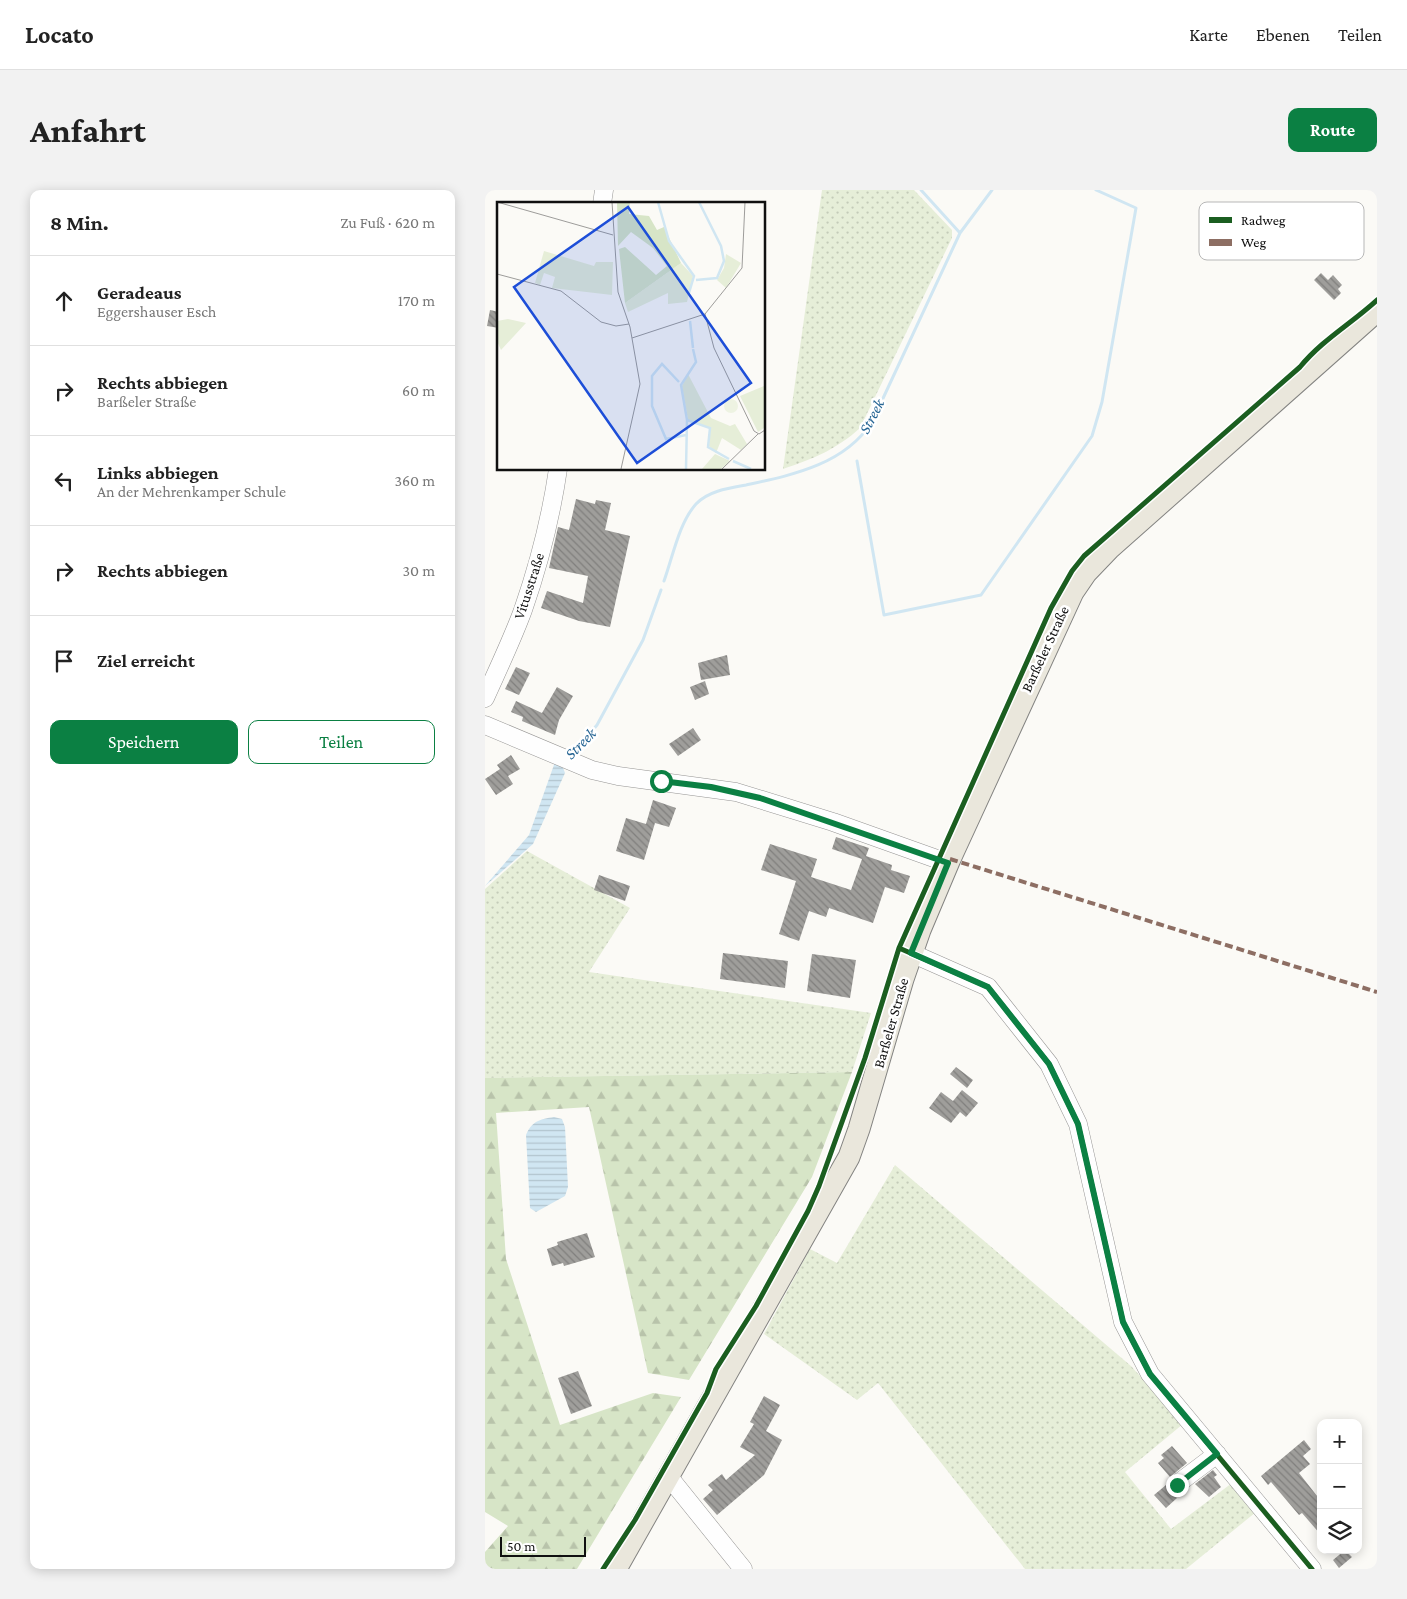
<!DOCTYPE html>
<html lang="de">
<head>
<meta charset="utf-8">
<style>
  :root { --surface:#fff; --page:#f2f2f2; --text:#222; --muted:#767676; --line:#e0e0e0; --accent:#0b8043 }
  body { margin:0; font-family:"Crimson Pro",serif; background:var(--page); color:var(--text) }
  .controls { position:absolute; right:15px; bottom:15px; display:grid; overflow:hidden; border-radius:10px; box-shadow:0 2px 12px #0003 }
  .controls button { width:45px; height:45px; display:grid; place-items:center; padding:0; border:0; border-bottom:1px solid var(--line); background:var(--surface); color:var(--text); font:25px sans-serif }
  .scale { position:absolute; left:15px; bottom:12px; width:86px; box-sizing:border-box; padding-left:5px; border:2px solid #101010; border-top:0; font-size:14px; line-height:18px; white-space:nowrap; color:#101010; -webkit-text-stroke:4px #fff; paint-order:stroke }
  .stop { position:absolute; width:15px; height:15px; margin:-11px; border:4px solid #0b8043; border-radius:50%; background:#fff }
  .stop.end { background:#0b8043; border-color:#fff; box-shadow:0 1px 5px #0008 }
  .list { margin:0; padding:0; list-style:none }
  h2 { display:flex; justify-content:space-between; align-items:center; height:65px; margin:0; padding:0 20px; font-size:21px }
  h2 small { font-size:16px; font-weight:400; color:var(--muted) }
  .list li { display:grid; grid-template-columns:32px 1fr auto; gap:15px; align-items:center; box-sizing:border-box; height:90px; padding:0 20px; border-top:1px solid var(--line) }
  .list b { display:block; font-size:19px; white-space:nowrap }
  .list p { margin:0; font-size:16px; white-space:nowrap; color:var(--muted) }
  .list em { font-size:16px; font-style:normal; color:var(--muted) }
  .actions { display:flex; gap:10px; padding:15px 20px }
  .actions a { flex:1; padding:11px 0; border:1px solid var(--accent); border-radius:10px; text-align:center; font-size:18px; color:var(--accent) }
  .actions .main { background:var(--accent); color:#fff }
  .icon { flex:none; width:28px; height:28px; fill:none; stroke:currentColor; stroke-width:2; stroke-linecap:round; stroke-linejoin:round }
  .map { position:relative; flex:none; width:892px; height:1379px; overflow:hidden; border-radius:10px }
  header { display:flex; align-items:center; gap:30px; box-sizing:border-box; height:70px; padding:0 25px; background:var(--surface); border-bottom:1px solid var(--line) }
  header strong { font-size:24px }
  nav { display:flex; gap:28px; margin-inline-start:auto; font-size:18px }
  .intro { display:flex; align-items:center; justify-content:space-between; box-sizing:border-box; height:120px; padding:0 30px }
  h1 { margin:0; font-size:35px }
  .button { padding:12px 22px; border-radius:10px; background:var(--accent); color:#fff; font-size:18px; font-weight:700 }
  main { display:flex; gap:30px; padding:0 30px }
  aside { flex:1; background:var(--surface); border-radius:10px; box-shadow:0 2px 12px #0003 }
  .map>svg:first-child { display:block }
  .grass { fill:url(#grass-dots) }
  .forest { fill:url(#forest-firs) }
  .water { fill:url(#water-rules) }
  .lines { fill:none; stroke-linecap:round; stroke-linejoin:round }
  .stream { stroke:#d0e6f2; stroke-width:3 }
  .building { fill:url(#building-back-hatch) }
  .minor-casing { stroke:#969594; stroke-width:19 }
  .major-casing { stroke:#838381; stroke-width:23 }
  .minor { stroke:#fefefe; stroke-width:18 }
  .major { stroke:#eae7dc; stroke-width:21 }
  .quiet { stroke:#8d6e63; stroke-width:4; stroke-dasharray:8 4; stroke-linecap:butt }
  .cycleway-casing { stroke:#fff; stroke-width:8 }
  .cycleway { stroke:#1b5e20; stroke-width:5 }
  .route { stroke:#0b8043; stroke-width:6 }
  .labels { text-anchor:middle; stroke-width:5; stroke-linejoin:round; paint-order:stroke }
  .street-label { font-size:15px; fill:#101010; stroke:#fff }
  .water-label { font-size:16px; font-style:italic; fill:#266594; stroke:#fff }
  .inset-river { fill:none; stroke:#d0e6f2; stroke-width:2.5 }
  .inset-road { fill:none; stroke:#9d9c9a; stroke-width:1 }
  .view { fill:#1d4ed8; fill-opacity:0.15; stroke:#1d4ed8; stroke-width:2.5 }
  .inset-edge { fill:none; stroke:#101010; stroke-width:2.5 }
  .key { fill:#fff; stroke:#b7b7b7; stroke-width:1 }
  .key-label { font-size:14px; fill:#101010 }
</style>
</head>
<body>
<header>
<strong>Locato</strong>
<nav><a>Karte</a><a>Ebenen</a><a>Teilen</a></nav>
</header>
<div class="intro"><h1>Anfahrt</h1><a class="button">Route</a></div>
<main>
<aside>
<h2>8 Min.<small>Zu Fuß · 620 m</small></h2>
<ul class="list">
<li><svg class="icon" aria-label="ahead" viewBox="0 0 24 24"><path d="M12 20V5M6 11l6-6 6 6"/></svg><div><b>Geradeaus</b><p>Eggershauser Esch</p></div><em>170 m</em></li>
<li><svg class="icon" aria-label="right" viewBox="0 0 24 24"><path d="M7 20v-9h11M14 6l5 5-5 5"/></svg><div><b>Rechts abbiegen</b><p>Barßeler Straße</p></div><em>60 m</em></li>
<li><svg class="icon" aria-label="left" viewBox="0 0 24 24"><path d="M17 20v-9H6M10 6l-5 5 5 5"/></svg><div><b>Links abbiegen</b><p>An der Mehrenkamper Schule</p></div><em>360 m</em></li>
<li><svg class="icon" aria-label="right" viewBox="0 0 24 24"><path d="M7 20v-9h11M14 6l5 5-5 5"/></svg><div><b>Rechts abbiegen</b></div><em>30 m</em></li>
<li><svg class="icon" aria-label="arrive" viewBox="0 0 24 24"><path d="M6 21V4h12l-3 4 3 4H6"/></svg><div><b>Ziel erreicht</b></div></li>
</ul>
<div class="actions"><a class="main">Speichern</a><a>Teilen</a></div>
</aside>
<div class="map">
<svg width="892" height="1379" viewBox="0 0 892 1379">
  <defs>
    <pattern id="grass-dots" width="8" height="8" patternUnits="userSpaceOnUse" patternTransform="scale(1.25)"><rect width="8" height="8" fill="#e6eed8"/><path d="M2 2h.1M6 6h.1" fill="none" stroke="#c4cbb8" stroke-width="1.8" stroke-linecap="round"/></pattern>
    <pattern id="forest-firs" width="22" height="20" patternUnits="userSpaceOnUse" patternTransform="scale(1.25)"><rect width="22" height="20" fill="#d7e5c7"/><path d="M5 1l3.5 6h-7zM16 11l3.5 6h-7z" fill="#b8c3aa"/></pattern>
    <pattern id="water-rules" width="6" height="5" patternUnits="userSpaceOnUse" patternTransform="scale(1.25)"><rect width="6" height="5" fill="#d0e6f2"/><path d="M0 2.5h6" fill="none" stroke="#b2c4ce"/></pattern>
    <pattern id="building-back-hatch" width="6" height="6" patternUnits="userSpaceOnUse" patternTransform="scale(1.25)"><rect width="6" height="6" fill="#9f9e9b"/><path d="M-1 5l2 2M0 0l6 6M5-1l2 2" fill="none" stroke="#807f7d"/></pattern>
  </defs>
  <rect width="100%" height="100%" fill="#fbfaf6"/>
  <path class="grass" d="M 337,0 L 429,0 L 467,40 L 467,48 L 375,238 C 352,259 328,269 298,279 Z
    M 42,661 L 145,718 L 104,782 L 386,823 L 367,882 L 0,888 L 0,699 Z
    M 410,975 L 646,1176 L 698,1234 L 640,1282 L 686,1339 L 747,1293 L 771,1322 L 701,1379 L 540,1379 L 393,1193 L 372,1210 L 279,1144 L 325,1059 L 352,1073 Z"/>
  <path class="forest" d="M 367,882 L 327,987 L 204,1190 L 163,1183 L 104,917 L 11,923 L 21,1069 L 75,1235 L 168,1203 L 196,1207 L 92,1379 L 0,1379 L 0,1362 L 23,1336 L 0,1322 L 0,888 Z"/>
  <path class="water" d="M 70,572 L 77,575 L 80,583 L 48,654 L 0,696 L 44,645 Z
    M 69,927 L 77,929 L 80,937 L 83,997 L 80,1006 L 51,1022 L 45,1018 L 41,945 C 47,931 55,929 69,927 Z"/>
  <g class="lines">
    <path class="stream" d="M 436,0 L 475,43
      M 372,271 L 399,425 L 496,405 L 607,246 L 617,212 L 651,18 L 611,0
      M 179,391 C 188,366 194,333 211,314 C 223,301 244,298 261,295 C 307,285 359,275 387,232 L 475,43 L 507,0
      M 81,562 L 102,547 L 112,535 L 158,450 L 176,400"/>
  </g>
  <path class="building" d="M 836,83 L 843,90 L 848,85 L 857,95 L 853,99 L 856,103 L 849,110 L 829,90 Z
    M 5,120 L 14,122 L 14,138 L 2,136 Z
    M 91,309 L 110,314 L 111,310 L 126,313 L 120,340 L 145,346 L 125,437 L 94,431 L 56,418 L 62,401 L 98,413 L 103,386 L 64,378 L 73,337 L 84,340 Z
    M 242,465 L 245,485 L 216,490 L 213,473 Z
    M 31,477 L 45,483 L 34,505 L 20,499 Z
    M 220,491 L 224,504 L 210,510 L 205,497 Z
    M 72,497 L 88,506 L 74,530 L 70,545 L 37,531 L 38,527 L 26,522 L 31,511 L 57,523 Z
    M 208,538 L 216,550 L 193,566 L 184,554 Z
    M 26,565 L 35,579 L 23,586 L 28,594 L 11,605 L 0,589 L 15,579 L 12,575 Z
    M 168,610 L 191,618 L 184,637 L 170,633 L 159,670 L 131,661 L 141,628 L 161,634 Z
    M 351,647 L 384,658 L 381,666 L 407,675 L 406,680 L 425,686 L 419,703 L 400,697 L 388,733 L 344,718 L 341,727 L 324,721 L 314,751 L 294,744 L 311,691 L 276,680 L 285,654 L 332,669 L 326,687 L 366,700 L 377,669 L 347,659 Z
    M 114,685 L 145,696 L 140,711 L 109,700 Z
    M 238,763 L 303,771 L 300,798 L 235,789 Z
    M 327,764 L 371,770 L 365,808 L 322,801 Z
    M 471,877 L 488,890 L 482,898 L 465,884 Z
    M 477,900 L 493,913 L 481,927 L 475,922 L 466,933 L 444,918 L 456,902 L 468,911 Z
    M 102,1043 L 110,1067 L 79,1076 L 78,1073 L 67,1076 L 62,1059 L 73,1055 L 72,1052 Z
    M 93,1181 L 107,1216 L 86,1224 L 73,1188 Z
    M 279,1206 L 295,1215 L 281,1241 L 297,1250 L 279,1285 L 232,1325 L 218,1309 L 228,1300 L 223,1295 L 237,1284 L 241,1290 L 270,1265 L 255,1257 L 269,1234 L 265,1232 Z
    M 819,1250 L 826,1259 L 818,1266 L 825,1274 L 814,1283 L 836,1311 L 836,1345 L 817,1323 L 814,1325 L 786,1292 L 783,1295 L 776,1286 Z
    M 687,1256 L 702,1273 L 685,1287 L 673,1273 L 679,1268 L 676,1265 Z
    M 728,1280 L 732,1285 L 729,1287 L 736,1297 L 724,1307 L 710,1294 Z
    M 681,1295 L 683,1302 L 692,1308 L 681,1318 L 669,1305 Z
    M 860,1360 L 867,1367 L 854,1378 L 848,1370 Z"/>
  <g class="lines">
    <defs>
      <path id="minor" d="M 117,14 L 119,0
        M 0,508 C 13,479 27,450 38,420 C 54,374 66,327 73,279
        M 0,535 L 107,580 L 133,586 L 251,602 L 348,632 L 463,673
        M 426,763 L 503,797 L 564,874 L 593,934 L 638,1132 L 665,1184 L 827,1379
        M 184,1287 L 258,1379
        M 691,1295 L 732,1264"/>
      <path id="major" d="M 131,1379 L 364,967 L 374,939 L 418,789 L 435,740 L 465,669 L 588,402 L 601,383 L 624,359 L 892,121"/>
    </defs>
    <use href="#minor" class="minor-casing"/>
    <use href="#major" class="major-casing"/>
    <use href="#minor" class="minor"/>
    <use href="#major" class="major"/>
    <path class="quiet" d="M 465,669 L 892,802"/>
    <defs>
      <path id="cycleway" d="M 414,758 L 503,797 L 564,874 L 593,934 L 638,1132 L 665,1184 L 827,1379
        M 118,1379 L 150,1330 L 222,1203 L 231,1179 L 271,1116 L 323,1021 L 334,996 L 380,868 L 414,758 L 566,418 L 587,381 L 599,366 L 815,177 C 837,150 867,133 892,110"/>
    </defs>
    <use href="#cycleway" class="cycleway-casing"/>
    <use href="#cycleway" class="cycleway"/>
  </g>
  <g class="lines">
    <path class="route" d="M 176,591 L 226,597 L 275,608 L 463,673 L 426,763 L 503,797 L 564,874 L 593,934 L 638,1132 L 665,1184 L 732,1264 L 692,1295"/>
  </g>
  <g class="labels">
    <g class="street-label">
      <text transform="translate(44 396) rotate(-72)" y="5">Vitusstraße</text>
      <text transform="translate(560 459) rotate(-65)" y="5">Barßeler Straße</text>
      <text transform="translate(406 833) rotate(-74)" y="5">Barßeler Straße</text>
    </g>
    <g class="water-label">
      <text transform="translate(386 226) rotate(-62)" y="6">Streek</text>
      <text transform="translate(95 553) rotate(-45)" y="6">Streek</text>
    </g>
  </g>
  <g transform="translate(12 12)">
    <rect width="268" height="268" fill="#fbfaf6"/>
    <path d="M 47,49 L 97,64 L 99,60 L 116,60 L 115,93 L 55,86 L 58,75 L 47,71 L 43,83 L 38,81 ZM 229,52 L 244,61 L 229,86 L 220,78 L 227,66 ZM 184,61 L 196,74 L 190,100 L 171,102 L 171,91 L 131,110 L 128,101 ZM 11,117 L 29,121 L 4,148 L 0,139 L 0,119 ZM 191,172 L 214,216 L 233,224 L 238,222 L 250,242 L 244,248 L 225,236 L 219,251 L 212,244 L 213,226 L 191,218 L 185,184 ZM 267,184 L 267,226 L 261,230 L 243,194 ZM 218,252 L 233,259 L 224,267 L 205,267 Z" fill="#e6eed8"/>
    <path d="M 120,0 L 133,0 L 132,12 L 152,14 L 160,28 L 167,25 L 184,61 L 128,101 L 122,47 L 128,45 L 159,73 L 170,64 L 156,46 L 134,30 L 121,44 Z" fill="#d7e5c7"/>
    <path d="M227 204a7 7 0 1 1 14 0a7 7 0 1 1-14 0Z" fill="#eef3e2"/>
    <path class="inset-river" d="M 161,0 L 172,39 L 197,74 L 192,91M 199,78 L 220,76 L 227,59 L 224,44 L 202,0M 193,119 L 196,146M 182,180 L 165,162 L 155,174 L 155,204 L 169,237 L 189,233M 190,218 L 213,226 L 211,245 L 232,257M 236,259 L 254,267M 189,267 L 190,218 L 184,183 L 199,160 L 196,147"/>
    <path class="inset-road" d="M 0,0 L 116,33M 115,0 L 121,90 L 133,125 L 143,182 L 124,267M 248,0 L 245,66 L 208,112 L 217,146 L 257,229 L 262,232 L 268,228M 0,72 L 64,89 L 104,120 L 119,124 L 132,122M 135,136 L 208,112M 225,267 L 261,232"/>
    <path class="view" d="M 131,5 L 254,181 L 140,261 L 17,85 Z"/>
    <rect width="268" height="268" class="inset-edge"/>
  </g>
  <rect x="714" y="12" width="165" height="58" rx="8" class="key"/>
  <rect x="724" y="27" width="23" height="6" fill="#1b5e20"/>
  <rect x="724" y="49" width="23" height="7" fill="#8d6e63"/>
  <g class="key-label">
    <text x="756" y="35">Radweg</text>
    <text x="756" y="57">Weg</text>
  </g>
</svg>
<div class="controls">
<button>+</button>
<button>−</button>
<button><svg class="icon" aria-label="layers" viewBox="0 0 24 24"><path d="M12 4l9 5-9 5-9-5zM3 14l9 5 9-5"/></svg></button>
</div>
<div class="scale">50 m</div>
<div class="stop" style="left:176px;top:591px"></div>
<div class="stop end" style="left:692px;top:1295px"></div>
</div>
</main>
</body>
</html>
